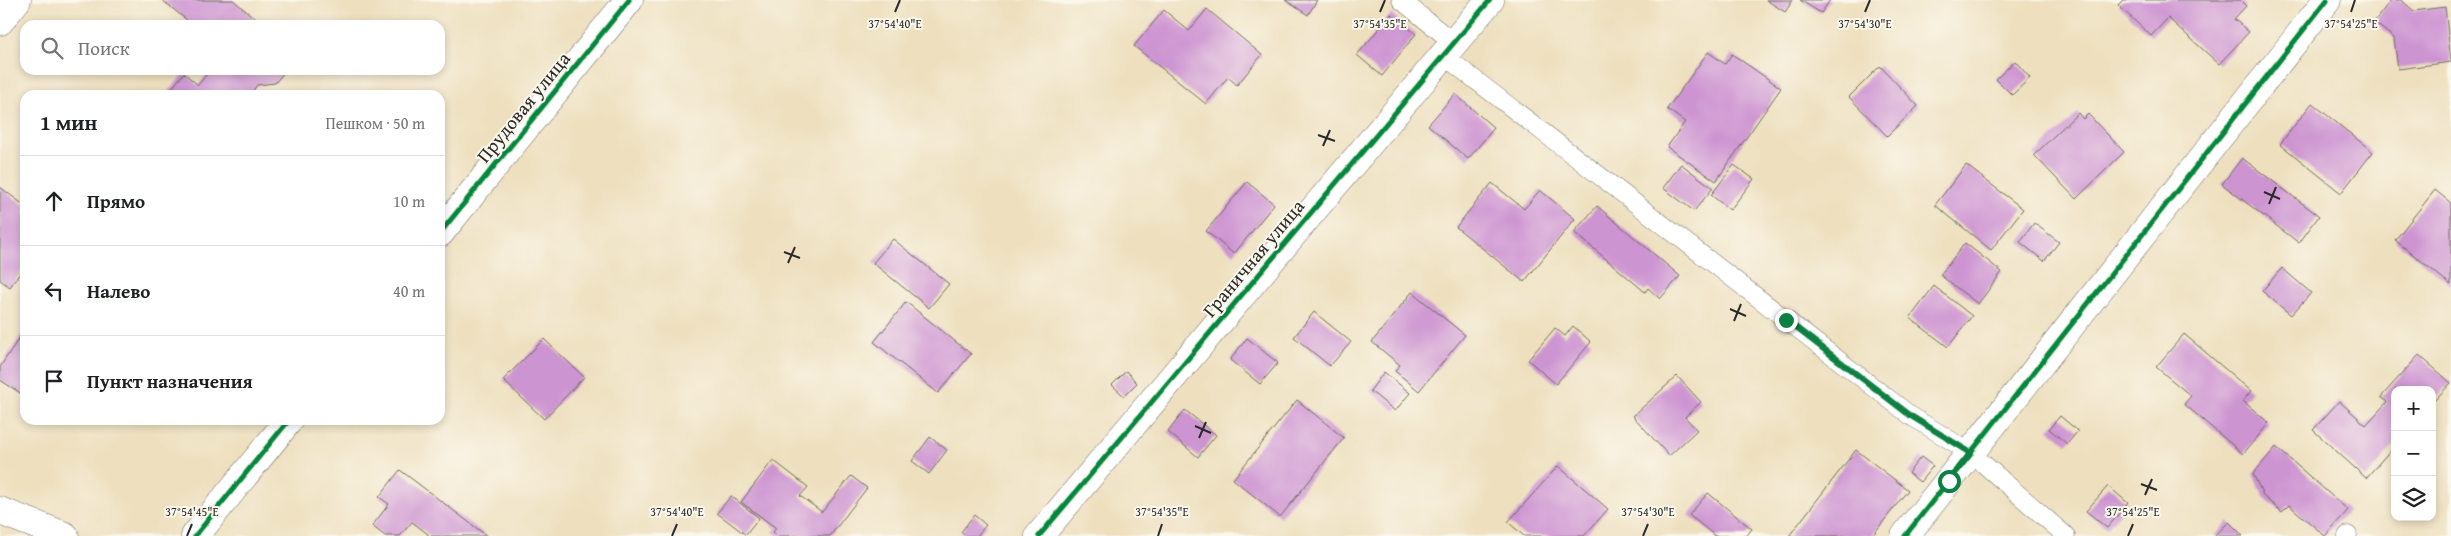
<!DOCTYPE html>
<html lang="ru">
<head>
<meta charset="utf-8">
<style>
  :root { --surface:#fff; --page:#f2f2f2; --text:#202124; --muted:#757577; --line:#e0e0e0 }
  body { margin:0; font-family:"Gentium Book Plus",serif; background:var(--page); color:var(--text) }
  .controls { position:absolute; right:15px; bottom:15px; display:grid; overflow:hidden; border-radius:10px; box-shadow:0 2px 8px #0003 }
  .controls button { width:45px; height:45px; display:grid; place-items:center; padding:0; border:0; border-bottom:1px solid var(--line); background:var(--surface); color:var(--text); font:25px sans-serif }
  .stop { position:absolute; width:15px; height:15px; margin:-11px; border:4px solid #0b8043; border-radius:50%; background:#fff }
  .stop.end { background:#0b8043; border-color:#fff; box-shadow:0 1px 5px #0008 }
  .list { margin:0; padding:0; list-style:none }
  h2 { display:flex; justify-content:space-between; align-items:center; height:65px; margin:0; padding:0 20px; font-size:21px }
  h2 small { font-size:16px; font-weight:400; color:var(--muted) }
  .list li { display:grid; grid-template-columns:32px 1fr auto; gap:15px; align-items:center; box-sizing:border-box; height:90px; padding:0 20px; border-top:1px solid var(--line) }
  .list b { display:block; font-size:19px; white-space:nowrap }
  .list em { font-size:16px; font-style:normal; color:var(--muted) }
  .icon { flex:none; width:28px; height:28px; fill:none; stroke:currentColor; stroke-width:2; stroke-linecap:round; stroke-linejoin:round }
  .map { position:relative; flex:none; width:2451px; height:536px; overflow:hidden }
  .search { position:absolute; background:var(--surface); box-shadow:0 2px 8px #0003; left:20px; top:20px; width:425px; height:55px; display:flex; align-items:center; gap:12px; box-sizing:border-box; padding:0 18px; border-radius:15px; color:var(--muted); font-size:19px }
  .panel { position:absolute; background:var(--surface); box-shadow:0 2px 8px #0003; left:20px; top:90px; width:425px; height:335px; border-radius:15px }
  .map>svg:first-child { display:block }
  .building { fill:#cd94d2 }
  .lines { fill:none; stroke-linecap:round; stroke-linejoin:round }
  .service-casing { stroke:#6f6a5f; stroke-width:19 }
  .minor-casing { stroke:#6f6a5f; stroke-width:29 }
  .service { stroke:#fff; stroke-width:18 }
  .minor { stroke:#fff; stroke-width:28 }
  .cycleway-casing { stroke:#fbf7ec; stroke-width:8 }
  .cycleway { stroke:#00873e; stroke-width:5 }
  .route { stroke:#0b8043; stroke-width:6 }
  .ticks { fill:none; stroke:#2b2b2b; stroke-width:2 }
  .labels { text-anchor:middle; stroke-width:4; stroke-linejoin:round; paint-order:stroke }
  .street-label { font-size:19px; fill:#2b2b2b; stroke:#fbf7ec }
  .ticks-label { font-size:12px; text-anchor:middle; fill:#2b2b2b; stroke:#fbf7ec; stroke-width:4; stroke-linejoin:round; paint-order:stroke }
</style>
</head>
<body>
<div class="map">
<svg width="2451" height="536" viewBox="0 0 2451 536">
  <rect width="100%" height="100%" fill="#fbf7ec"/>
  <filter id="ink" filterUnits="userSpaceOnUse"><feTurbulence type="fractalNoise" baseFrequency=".02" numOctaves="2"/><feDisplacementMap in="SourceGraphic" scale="10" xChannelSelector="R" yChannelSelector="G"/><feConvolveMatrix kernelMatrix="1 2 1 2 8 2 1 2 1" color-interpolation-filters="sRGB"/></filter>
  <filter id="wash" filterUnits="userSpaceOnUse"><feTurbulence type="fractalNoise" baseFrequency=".0096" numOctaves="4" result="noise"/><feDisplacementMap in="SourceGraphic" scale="20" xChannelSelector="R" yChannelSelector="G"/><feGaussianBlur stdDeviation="1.12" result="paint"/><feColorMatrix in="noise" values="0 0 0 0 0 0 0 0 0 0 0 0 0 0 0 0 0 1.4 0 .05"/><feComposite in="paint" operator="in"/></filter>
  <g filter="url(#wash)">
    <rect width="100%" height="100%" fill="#eee0bf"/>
    <g id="blocks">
      <path class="building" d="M 162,0 L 233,0 L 263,25 L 193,25 Z
        M 1285,0 L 1317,0 L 1308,15 Z
        M 1766,0 L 1793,0 L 1785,12 Z
        M 1800,0 L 1830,0 L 1821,13 Z
        M 2123,0 L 2240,0 L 2246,6 L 2234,19 L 2249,32 L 2219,64 L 2168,18 L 2151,36 L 2118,5 Z
        M 2391,0 L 2401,0 L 2414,11 L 2445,7 L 2451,62 L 2398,69 L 2394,38 L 2374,22 Z
        M 1207,9 L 1262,55 L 1237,85 L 1228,77 L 1206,104 L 1134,46 L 1164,10 L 1189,31 Z
        M 1391,14 L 1416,34 L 1382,76 L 1357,55 Z
        M 1708,52 L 1725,64 L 1732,54 L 1781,88 L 1716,181 L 1667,147 L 1685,122 L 1667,109 Z
        M 2015,61 L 2030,78 L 2012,95 L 1996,79 Z
        M 1880,66 L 1918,106 L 1887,136 L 1849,97 Z
        M 210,70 L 286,70 L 275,83 L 257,85 L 250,95 L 171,95 L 168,93 L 184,73 L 198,85 Z
        M 1455,94 L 1494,128 L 1468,159 L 1428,125 Z
        M 2312,103 L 2373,152 L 2341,193 L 2280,144 Z
        M 2078,113 L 2083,119 L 2088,114 L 2124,152 L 2076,199 L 2034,155 Z
        M 2242,158 L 2319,216 L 2299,243 L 2222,184 Z
        M 1681,164 L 1713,188 L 1694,211 L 1663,188 Z
        M 1734,165 L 1754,179 L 1730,210 L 1711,195 Z
        M 1966,165 L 2023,209 L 1991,250 L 1935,205 Z
        M 1247,182 L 1274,204 L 1234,254 L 1206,231 Z
        M 1492,183 L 1524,209 L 1540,190 L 1575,219 L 1524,282 L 1456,227 Z
        M 0,187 L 25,206 L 25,266 L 10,287 L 0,280 Z
        M 2435,190 L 2451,203 L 2451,285 L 2395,240 Z
        M 1597,206 L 1680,276 L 1660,299 L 1648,288 L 1645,292 L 1574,232 Z
        M 2034,223 L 2059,242 L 2044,261 L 2020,242 Z
        M 893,239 L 949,284 L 929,308 L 873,263 Z
        M 1965,243 L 2002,272 L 1978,304 L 1940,275 Z
        M 2282,268 L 2311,293 L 2291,315 L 2262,291 Z
        M 1934,286 L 1972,316 L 1948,347 L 1910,318 Z
        M 1412,292 L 1465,335 L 1419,391 L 1395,371 L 1400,365 L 1372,342 Z
        M 906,302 L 971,354 L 938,393 L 874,342 Z
        M 1314,312 L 1351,342 L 1330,366 L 1294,337 Z
        M 1573,326 L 1591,342 L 1556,384 L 1528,360 L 1555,328 L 1565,336 Z
        M 25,329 L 25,396 L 0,380 L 0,367 Z
        M 2184,334 L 2251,391 L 2243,401 L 2269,423 L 2243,454 L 2184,404 L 2191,396 L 2156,367 Z
        M 1247,338 L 1278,363 L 1260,384 L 1230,360 Z
        M 544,339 L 584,377 L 544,419 L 503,380 Z
        M 2419,355 L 2451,383 L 2432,403 L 2432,390 L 2395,390 L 2395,445 L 2366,478 L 2313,430 L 2339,401 L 2366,425 L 2387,402 L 2381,397 Z
        M 1126,371 L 1137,383 L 1124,396 L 1112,385 Z
        M 1384,372 L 1410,393 L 1395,411 L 1370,391 Z
        M 1677,376 L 1701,402 L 1685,417 L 1697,430 L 1669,456 L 1633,416 Z
        M 1297,400 L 1344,438 L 1280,517 L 1233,479 Z
        M 1185,410 L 1216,435 L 1198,457 L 1168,432 Z
        M 2060,416 L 2078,431 L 2067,444 L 2049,429 Z
        M 930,437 L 947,450 L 929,474 L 912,461 Z
        M 2276,447 L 2348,510 L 2325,536 L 2289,505 L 2282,512 L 2264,497 L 2253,474 Z
        M 1856,450 L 1908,490 L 1872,536 L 1789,536 Z
        M 1921,457 L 1933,466 L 1920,482 L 1908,473 Z
        M 773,460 L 808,487 L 800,496 L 822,512 L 851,476 L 867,488 L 830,536 L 778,536 L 773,532 L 776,528 L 741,502 Z
        M 1558,466 L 1608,509 L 1584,536 L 1524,536 L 1508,522 Z
        M 400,470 L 487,536 L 427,536 L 428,534 L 412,522 L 400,536 L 385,536 L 372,526 L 389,504 L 379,497 Z
        M 2108,486 L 2128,503 L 2107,528 L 2086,511 Z
        M 1708,493 L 1752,529 L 1746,536 L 1715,536 L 1689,515 Z
        M 731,496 L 759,518 L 746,535 L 717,513 Z
        M 974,515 L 986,525 L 977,536 L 966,536 L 961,532 Z
        M 2229,522 L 2243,536 L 2214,536 Z"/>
    </g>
  </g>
  <g filter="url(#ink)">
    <use href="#blocks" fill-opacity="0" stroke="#6f6a5f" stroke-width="1"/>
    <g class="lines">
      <defs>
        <path id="service" d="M 1401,0 L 1454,43
          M 1443,55 L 1911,416 L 1971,453 L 2066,536
          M 2347,536 L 2348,535"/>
        <path id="minor" d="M 0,21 L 17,0
          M 440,233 L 629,0
          M 0,511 L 65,536
          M 195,536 L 289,420
          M 1039,536 L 1490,0
          M 1905,536 L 2327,0"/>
      </defs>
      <use href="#service" class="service-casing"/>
      <use href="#minor" class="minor-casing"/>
      <use href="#service" class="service"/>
      <use href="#minor" class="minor"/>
      <defs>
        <path id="cycleway" d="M 440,233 L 629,0
          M 195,536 L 289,420
          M 1039,536 L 1490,0
          M 1905,536 L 2327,0"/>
      </defs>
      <use href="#cycleway" class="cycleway-casing"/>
      <use href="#cycleway" class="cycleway"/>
    </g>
  </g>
  <g class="lines" filter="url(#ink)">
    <path class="route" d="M 1786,320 L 1911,416 L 1971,453 L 1949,481"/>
  </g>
  <path class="ticks" d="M 895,12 L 900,0M 1380,12 L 1385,0M 1865,12 L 1870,0M 2351,12 L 2355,0M 1318,135 L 1335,141M 1323,146 L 1330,130M 2264,192 L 2280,199M 2269,204 L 2276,187M 784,252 L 800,258M 788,263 L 795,247M 1730,309 L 1746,316M 1734,321 L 1741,304M 1195,426 L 1211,433M 1199,438 L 1206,422M 2141,484 L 2157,490M 2145,495 L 2152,479M 187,536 L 192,524M 672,536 L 677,524M 1158,536 L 1162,524M 1643,536 L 1648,524M 2128,536 L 2133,524"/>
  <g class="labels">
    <g class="street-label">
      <text transform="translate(523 107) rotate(-51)" y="7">Прудовая улица</text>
      <text transform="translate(1253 258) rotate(-50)" y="7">Граничная улица</text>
    </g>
  </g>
  <g class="ticks-label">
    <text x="895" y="28">37°54'40"E</text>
    <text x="1865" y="28">37°54'30"E</text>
    <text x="1380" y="28">37°54'35"E</text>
    <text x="2351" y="28">37°54'25"E</text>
    <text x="192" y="516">37°54'45"E</text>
    <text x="677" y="516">37°54'40"E</text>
    <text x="1162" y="516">37°54'35"E</text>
    <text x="1648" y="516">37°54'30"E</text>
    <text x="2133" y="516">37°54'25"E</text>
  </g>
</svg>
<div class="controls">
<button>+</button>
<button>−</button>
<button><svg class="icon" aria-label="layers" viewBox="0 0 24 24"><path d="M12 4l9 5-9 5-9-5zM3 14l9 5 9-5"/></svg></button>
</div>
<div class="stop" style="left:1949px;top:481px"></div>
<div class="stop end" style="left:1786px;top:320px"></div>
<div class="search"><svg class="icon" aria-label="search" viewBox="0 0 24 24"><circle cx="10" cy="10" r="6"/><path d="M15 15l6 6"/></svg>Поиск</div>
<section class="panel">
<h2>1 мин<small>Пешком · 50 m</small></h2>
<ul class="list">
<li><svg class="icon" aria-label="ahead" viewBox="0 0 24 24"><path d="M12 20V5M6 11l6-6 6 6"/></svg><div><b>Прямо</b></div><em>10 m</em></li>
<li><svg class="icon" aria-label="left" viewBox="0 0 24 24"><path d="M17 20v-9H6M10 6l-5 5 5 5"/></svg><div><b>Налево</b></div><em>40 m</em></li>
<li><svg class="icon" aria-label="arrive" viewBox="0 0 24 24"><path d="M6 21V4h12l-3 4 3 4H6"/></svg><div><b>Пункт назначения</b></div></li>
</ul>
</section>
</div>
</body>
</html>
